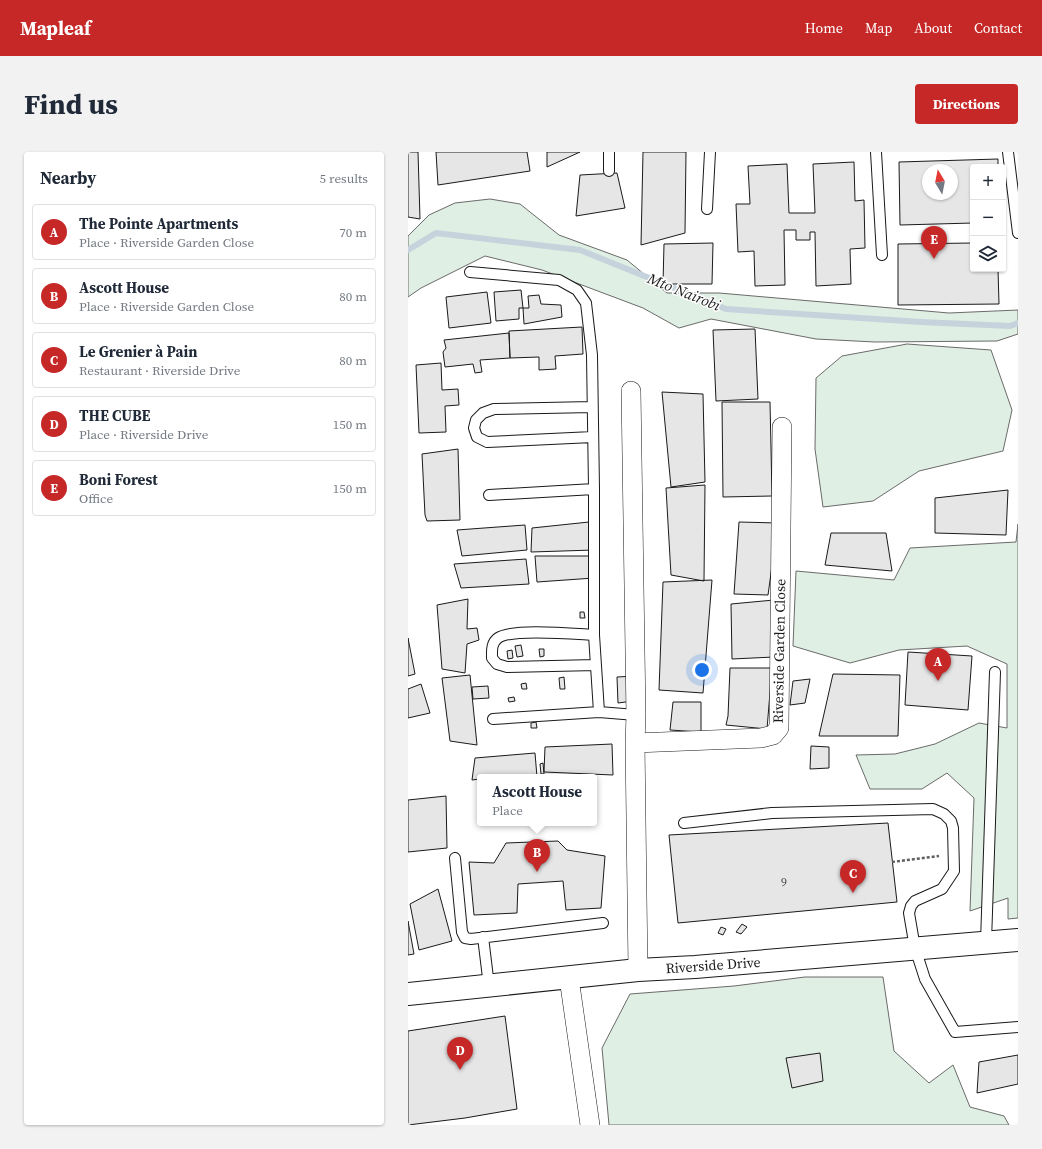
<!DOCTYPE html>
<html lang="en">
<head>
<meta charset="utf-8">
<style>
  :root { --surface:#fff; --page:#f2f2f3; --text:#1f2937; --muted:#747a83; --line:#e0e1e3; --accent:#c62828 }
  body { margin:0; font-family:"Source Serif 4",serif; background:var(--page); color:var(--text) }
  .controls { position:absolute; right:12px; top:12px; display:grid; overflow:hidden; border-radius:4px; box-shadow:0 1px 3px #0004 }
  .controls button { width:36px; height:36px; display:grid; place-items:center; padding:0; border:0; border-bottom:1px solid var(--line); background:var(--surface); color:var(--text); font:20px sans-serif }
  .compass { position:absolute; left:514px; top:12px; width:36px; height:36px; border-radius:50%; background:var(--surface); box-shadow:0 1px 3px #0004; rotate:350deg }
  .you { position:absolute; left:294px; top:518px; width:14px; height:14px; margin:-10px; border:3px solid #fff; border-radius:50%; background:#1a73e8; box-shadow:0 0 0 6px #1a73e833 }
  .badge { display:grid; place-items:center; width:26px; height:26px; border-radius:50%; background:var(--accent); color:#fff; font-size:13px; font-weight:700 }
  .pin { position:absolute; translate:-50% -33px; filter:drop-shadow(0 1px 2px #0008) }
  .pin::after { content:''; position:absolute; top:21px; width:14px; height:12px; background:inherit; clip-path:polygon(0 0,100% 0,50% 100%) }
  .popup { position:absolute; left:69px; top:622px; width:120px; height:52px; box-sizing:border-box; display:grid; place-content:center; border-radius:4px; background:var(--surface); filter:drop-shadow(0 1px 3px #0005); font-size:13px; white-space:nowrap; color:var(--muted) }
  .popup b { font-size:15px; color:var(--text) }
  .popup::after { content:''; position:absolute; left:50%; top:100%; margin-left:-8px; border:8px solid transparent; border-top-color:var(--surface) }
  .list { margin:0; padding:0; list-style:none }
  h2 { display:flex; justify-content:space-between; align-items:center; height:52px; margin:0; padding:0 16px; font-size:17px }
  h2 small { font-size:13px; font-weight:400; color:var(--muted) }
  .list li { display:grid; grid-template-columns:26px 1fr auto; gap:12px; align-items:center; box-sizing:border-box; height:56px; margin:0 8px 8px; padding:0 8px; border:1px solid var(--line); border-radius:4px }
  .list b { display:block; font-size:15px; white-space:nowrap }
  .list p { margin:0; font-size:13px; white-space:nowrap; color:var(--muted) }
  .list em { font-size:13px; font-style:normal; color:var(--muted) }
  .icon { flex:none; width:22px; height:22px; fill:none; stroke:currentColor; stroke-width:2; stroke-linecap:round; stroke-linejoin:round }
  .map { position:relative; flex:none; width:610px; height:973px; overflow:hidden; border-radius:4px }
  header { display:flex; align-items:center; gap:24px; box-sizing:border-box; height:56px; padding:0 20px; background:var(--accent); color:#fff }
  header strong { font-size:19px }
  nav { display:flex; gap:22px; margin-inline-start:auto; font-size:14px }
  .intro { display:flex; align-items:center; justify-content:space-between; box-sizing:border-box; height:96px; padding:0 24px }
  h1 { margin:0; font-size:28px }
  .button { padding:10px 18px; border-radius:4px; background:var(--accent); color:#fff; font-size:14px; font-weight:700 }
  main { display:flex; gap:24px; padding:0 24px }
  aside { flex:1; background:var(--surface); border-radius:4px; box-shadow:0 1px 3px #0004 }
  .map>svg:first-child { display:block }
  .green { fill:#e0efe3; stroke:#6a6a6a }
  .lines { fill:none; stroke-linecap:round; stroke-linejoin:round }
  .stream { stroke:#c6d2dc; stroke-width:6 }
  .building { fill:#e6e6e6; stroke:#1a1a1a; fill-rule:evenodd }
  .lane-casing { stroke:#1a1a1a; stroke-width:12 }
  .street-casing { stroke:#1a1a1a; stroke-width:20 }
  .secondary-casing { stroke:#1a1a1a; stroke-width:24 }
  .path { stroke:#5f5f5f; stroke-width:2.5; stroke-dasharray:3 2; stroke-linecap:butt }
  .lane { stroke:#fff; stroke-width:10 }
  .street { stroke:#fff; stroke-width:19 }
  .secondary { stroke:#fff; stroke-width:22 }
  .labels { text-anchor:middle; stroke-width:3; stroke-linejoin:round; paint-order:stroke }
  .number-label { font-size:12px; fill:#4d4d4d }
  .street-label { font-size:14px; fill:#1a1a1a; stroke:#fff }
  .water-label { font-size:15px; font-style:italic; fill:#1a1a1a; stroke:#fff }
</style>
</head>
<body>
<header>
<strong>Mapleaf</strong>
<nav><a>Home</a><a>Map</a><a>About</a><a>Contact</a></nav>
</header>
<div class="intro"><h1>Find us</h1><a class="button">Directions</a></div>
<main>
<aside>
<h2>Nearby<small>5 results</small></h2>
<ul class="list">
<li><span class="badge">A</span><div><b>The Pointe Apartments</b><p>Place · Riverside Garden Close</p></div><em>70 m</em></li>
<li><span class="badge">B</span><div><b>Ascott House</b><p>Place · Riverside Garden Close</p></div><em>80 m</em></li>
<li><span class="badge">C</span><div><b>Le Grenier à Pain</b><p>Restaurant · Riverside Drive</p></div><em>80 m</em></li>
<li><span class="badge">D</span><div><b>THE CUBE</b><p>Place · Riverside Drive</p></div><em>150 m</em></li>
<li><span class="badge">E</span><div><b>Boni Forest</b><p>Office</p></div><em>150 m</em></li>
</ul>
</aside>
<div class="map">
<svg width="610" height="973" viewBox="0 0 610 973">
  <rect width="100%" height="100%" fill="#fff"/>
  <path class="green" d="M 82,47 L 112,52 L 151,83 L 219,108 L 259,141 L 311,141 L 541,161 L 610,158 L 610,182 L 589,189 L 467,190 L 408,187 L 303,167 L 271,176 L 235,156 L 134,118 L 77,104 L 13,136 L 0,145 L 0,84 L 21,63 L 47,51 Z
    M 499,192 L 583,198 L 604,258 L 595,299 L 511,319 L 465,349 L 415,355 L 407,297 L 408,226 L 434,204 Z
    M 610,372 L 610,766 L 600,767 L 600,746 L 562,759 L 566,646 L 539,621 L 514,637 L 462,637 L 448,603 L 487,602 L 527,592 L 571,571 L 599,576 L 599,512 L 559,494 L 491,498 L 442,511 L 385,494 L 388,419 L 486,428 L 502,396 L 608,390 Z
    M 397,825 L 475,825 L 486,899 L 521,931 L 545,913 L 562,955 L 596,964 L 601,973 L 201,973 L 194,896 L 222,842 L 326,834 Z"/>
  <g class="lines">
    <path class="stream" d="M 0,98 L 28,81 L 172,98 L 318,157 L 513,170 L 602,174 L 610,171"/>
  </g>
  <path class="building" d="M 0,0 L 10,0 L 12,67 L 0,65 Z
    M 28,0 L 119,0 L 122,19 L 30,33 Z
    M 139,0 L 172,0 L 139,15 Z
    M 235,0 L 278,0 L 277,81 L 233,93 Z
    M 590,7 L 590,15 L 565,15 L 565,71 L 492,73 L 491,10 ZM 520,18 L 544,18 L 544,42 L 520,42 Z
    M 446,10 L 447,49 L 456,48 L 457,96 L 442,97 L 443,132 L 408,134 L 407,80 L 402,80 L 402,88 L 388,88 L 388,78 L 376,78 L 377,133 L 347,134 L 346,99 L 330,100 L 328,52 L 342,52 L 340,14 L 379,12 L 381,61 L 407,61 L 405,12 Z
    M 209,21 L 217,56 L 168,64 L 172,23 Z
    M 305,91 L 304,132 L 255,132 L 256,92 Z
    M 565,91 L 565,117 L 590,117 L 591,152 L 490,153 L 490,92 Z
    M 113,138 L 115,156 L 111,156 L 111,167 L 88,169 L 86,140 Z
    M 79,140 L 83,171 L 41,176 L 38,145 Z
    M 131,143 L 133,152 L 153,153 L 154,165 L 116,172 L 115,156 L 121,156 L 120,144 Z
    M 174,175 L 175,202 L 147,204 L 148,217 L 131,218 L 131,205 L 102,206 L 101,179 Z
    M 347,177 L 350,247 L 308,249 L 305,178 Z
    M 101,181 L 102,206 L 72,208 L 74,220 L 67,221 L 65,212 L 37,215 L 35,200 L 38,196 L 36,188 Z
    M 33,211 L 34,238 L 50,237 L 51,253 L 37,254 L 38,280 L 11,281 L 8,213 Z
    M 254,240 L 295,242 L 297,330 L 263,335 Z
    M 314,250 L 362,250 L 364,344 L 315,345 Z
    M 50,297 L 52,368 L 19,369 L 17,363 L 14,302 Z
    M 297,333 L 296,429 L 263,423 L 258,336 Z
    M 600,338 L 598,383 L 527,381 L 527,346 Z
    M 181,370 L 186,398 L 123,400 L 124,376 Z
    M 331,370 L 370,371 L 360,443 L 326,442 Z
    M 117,373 L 119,398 L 54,404 L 49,378 Z
    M 423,381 L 478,381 L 484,419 L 417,413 Z
    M 127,404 L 183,404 L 186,426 L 129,430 Z
    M 118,407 L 121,432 L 53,436 L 46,412 Z
    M 304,428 L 295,541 L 251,538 L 255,430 Z
    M 60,447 L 59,477 L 69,476 L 71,488 L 59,492 L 57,521 L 34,517 L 29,453 Z
    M 366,448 L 366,505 L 324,507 L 323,452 Z
    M 172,460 L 176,460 L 177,466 L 172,466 Z
    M 0,486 L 7,522 L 0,524 Z
    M 113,493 L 115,504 L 109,505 L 107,494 Z
    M 131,497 L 136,497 L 136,504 L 132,505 Z
    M 104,498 L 105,506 L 100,507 L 99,499 Z
    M 500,500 L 564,504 L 560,558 L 497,553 Z
    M 322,516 L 364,516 L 359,577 L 318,573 L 320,564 Z
    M 425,522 L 492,523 L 490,584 L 411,584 Z
    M 62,523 L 69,593 L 42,589 L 34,526 Z
    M 227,524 L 225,549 L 210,551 L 209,525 Z
    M 156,525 L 157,537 L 152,537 L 151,526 Z
    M 402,527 L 397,551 L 382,553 L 385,529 Z
    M 118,531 L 119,537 L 114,537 L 113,532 Z
    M 13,532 L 22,561 L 0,566 L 0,537 Z
    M 80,534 L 81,546 L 65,547 L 64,535 Z
    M 106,545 L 107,549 L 101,550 L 100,546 Z
    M 265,550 L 293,550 L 293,580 L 262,578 Z
    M 128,570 L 129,576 L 123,576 L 123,571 Z
    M 204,592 L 205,623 L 136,620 L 137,595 Z
    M 403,594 L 421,595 L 421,616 L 402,617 Z
    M 127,601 L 129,625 L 72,625 L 72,627 L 64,628 L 67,606 Z
    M 135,611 L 136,622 L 133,622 L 132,612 Z
    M 38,644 L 39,696 L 0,700 L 0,648 Z
    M 480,671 L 489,750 L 270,771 L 261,683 Z
    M 150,689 L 159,698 L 197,704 L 193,756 L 158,758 L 155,729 L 110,732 L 109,761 L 66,763 L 61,710 L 86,711 L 98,691 Z
    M 30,737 L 44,789 L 11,798 L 2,752 Z
    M 0,769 L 6,802 L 0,803 Z
    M 334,772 L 339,775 L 333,782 L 328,780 Z
    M 313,775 L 318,777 L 315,783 L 310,781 Z
    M 97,864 L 109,957 L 57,966 L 0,973 L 0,879 Z
    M 412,901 L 415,929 L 384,936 L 378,906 Z
    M 610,903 L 610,932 L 569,941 L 571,910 Z"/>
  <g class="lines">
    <defs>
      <path id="lane" d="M 201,0 L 201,19
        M 468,0 L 474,103
        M 600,0 L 610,81
        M 299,57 L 302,0
        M 62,120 L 151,128 L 169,138 L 178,151 L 184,203 L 186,337 L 186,483 L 191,560 L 228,563
        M 184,255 L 86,257 L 75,261 L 68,268 L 66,276 L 69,285 L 79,290 L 185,285
        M 81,343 L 186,337
        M 186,483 C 167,482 104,476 90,486 C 83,491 84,499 84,506 L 89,512 L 99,515 L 188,513
        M 85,567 L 191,560
        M 276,671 L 364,661 L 525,657 L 536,662 L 543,669 L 545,676 L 546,719 L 534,737 L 507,749 L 503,754 L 501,761 L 507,796 L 517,827 L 547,880 L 610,875
        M 47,706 L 54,780 L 57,786 L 63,787 L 195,771
        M 75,785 L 81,834
        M 578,790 L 587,520"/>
      <path id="street" d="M 223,239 L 228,563 L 227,591 L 230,818
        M 227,591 L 353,586 L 365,583 L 371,576 L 374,275
        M 161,826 L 182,973"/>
      <path id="secondary" d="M 0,842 L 230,818 L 287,815 L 610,788"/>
    </defs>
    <use href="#lane" class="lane-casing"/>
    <use href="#street" class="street-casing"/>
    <use href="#secondary" class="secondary-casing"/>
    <path class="path" d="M 484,710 L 531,704"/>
    <use href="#lane" class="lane"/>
    <use href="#street" class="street"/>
    <use href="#secondary" class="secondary"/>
  </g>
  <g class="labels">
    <g class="number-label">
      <text x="376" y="734">9</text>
    </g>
    <g class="street-label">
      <text transform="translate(371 499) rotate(-89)" y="5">Riverside Garden Close</text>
      <text transform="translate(305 813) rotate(-4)" y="5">Riverside Drive</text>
    </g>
    <g class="water-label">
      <text transform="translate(276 140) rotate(22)" y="5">Mto Nairobi</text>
    </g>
  </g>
</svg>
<div class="controls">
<button>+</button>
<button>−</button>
<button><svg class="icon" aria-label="layers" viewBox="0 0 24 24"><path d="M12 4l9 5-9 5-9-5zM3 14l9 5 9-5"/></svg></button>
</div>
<svg class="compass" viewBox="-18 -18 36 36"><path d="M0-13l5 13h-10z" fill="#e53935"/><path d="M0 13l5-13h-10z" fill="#747a83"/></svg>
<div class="you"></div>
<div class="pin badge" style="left:530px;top:529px">A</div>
<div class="pin badge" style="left:129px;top:720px">B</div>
<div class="popup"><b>Ascott House</b>Place</div>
<div class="pin badge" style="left:445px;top:741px">C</div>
<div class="pin badge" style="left:52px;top:918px">D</div>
<div class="pin badge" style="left:526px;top:107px">E</div>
</div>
</main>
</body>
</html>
